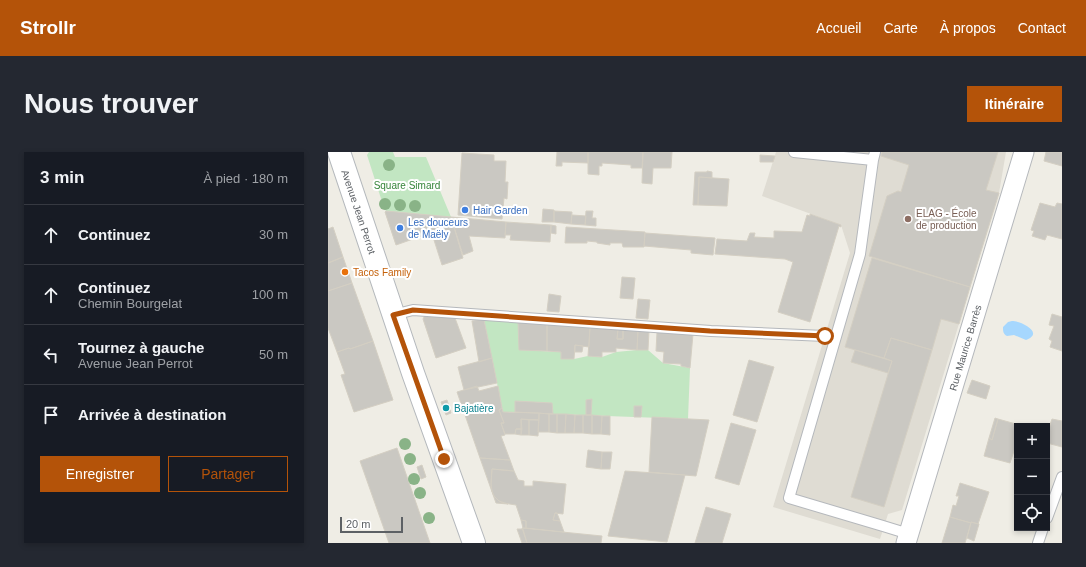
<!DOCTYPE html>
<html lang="fr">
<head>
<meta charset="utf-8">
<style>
  :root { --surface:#171b24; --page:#242831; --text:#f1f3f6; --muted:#9ea1a6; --line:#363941; --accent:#b45309 }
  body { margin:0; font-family:Arial,sans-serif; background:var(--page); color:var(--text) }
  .controls { position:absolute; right:12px; bottom:12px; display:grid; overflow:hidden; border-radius:0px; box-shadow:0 2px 6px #0003 }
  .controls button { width:36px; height:36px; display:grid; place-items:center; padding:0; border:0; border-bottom:1px solid var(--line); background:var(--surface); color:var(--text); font:20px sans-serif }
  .scale { position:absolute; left:12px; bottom:10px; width:63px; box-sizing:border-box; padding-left:4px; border:2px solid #5d6165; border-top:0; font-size:11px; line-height:14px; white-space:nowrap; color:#5d6165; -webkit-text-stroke:3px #fff; paint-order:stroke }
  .stop { position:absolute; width:12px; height:12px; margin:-9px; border:3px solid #b45309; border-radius:50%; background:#fff }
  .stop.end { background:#b45309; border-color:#fff; box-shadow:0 1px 4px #0008 }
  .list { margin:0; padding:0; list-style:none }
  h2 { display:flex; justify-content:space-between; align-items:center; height:52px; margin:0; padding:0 16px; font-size:17px }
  h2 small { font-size:13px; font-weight:400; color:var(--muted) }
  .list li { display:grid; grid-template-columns:26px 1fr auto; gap:12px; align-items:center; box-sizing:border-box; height:60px; padding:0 16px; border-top:1px solid var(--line) }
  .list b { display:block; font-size:15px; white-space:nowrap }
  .list p { margin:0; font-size:13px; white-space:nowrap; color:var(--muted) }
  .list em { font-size:13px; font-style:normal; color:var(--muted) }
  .actions { display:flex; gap:8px; padding:12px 16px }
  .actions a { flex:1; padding:9px 0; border:1px solid var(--accent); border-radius:0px; text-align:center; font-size:14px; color:var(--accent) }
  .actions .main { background:var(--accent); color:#fff }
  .icon { flex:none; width:22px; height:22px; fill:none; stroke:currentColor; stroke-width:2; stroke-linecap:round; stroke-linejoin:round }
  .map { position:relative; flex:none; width:734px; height:391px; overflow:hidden; border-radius:0px }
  header { display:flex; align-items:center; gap:24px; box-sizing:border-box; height:56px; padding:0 20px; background:var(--accent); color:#fff }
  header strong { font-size:19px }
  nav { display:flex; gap:22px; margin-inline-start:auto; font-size:14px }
  .intro { display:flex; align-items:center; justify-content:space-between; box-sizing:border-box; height:96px; padding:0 24px }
  h1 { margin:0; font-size:28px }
  .button { padding:10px 18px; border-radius:0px; background:var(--accent); color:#fff; font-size:14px; font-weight:700 }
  main { display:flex; gap:24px; padding:0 24px }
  aside { flex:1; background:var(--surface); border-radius:0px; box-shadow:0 2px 6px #0003 }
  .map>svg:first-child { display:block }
  .education { fill:#dfdcd3 }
  .green { fill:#c2e6c2 }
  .water { fill:#a6d7fe }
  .building { fill:#cac8c2; stroke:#d4cfc3 }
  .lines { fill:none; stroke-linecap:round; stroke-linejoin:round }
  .lane-casing { stroke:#b5b8bc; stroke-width:12 }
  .street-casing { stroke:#b5b8bc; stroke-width:21 }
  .secondary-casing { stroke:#b4b8bc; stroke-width:24 }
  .lane { stroke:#fff; stroke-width:10 }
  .street { stroke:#fff; stroke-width:19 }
  .secondary { stroke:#fff; stroke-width:22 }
  .tree { fill:#89b387 }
  .route { stroke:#b45309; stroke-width:5 }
  .shop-dot { fill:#3f7fe0; stroke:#fff; stroke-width:1.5 }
  .education-dot { fill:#8d6e63; stroke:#fff; stroke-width:1.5 }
  .food-dot { fill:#e8710a; stroke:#fff; stroke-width:1.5 }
  .culture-dot { fill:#0f9aa8; stroke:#fff; stroke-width:1.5 }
  .labels { text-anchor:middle; stroke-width:4; stroke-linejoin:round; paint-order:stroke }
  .park-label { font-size:10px; fill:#36843a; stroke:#fff }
  .shop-label { font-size:10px; fill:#366cbe; stroke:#fff; text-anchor:start }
  .street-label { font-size:10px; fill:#5d6165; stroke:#fff }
  .education-label { font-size:10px; fill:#785e54; stroke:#fff; text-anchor:start }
  .food-label { font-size:10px; fill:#c56008; stroke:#fff; text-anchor:start }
  .culture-label { font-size:10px; fill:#0d838f; stroke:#fff; text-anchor:start }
</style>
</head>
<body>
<header>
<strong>Strollr</strong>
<nav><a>Accueil</a><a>Carte</a><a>À propos</a><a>Contact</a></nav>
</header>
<div class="intro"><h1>Nous trouver</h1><a class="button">Itinéraire</a></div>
<main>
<aside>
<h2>3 min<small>À pied · 180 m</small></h2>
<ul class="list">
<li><svg class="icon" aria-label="ahead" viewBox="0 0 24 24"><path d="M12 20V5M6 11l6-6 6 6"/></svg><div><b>Continuez</b></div><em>30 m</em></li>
<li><svg class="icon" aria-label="ahead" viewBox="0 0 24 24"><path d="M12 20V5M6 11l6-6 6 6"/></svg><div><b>Continuez</b><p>Chemin Bourgelat</p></div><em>100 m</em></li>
<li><svg class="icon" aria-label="left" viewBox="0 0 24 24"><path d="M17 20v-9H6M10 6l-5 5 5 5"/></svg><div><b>Tournez à gauche</b><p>Avenue Jean Perrot</p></div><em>50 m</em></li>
<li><svg class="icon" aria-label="arrive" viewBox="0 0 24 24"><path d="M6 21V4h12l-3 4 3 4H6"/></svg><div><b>Arrivée à destination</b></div></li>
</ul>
<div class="actions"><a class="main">Enregistrer</a><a>Partager</a></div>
</aside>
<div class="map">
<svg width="734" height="391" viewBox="0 0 734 391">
  <rect width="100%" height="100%" fill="#efede5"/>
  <path class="education" d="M 448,0 L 678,0 L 671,41 L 574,358 L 560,362 L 552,387 L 445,355 L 522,101 L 513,73 L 434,44 Z"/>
  <path class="green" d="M 41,0 L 65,0 L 67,5 L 98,5 L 123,65 L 58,59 L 56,56 L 39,3 Z
    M 156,168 L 190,170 L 192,198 L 233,200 L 233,207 L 246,207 L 260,204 L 274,205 L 288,200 L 309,198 L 320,198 L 335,211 L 362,216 L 360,267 L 225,262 L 223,251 L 187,249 L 187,260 L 175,260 Z"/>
  <path class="water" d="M 684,169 C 693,169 717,181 698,188 L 686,183 L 679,184 C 675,182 675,179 675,175 L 680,170 Z"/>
  <path class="building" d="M 229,0 L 260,0 L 260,11 L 234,10 L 234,14 L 228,14 Z
    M 260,0 L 315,0 L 314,16 L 303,16 L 303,13 L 274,11 L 274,14 L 271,14 L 271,23 L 260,22 Z
    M 315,0 L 344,0 L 343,16 L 325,16 L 324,32 L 314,31 Z
    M 554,0 L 670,0 L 658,38 L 671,41 L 642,135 L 541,104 L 559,44 L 570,39 L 573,40 L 581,13 L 553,4 Z
    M 718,0 L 734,0 L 734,14 L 716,9 Z
    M 134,1 L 166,3 L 166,9 L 178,9 L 177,30 L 180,30 L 179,47 L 176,46 L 174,67 L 130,63 Z
    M 432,3 L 447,4 L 445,10 L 432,10 Z
    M 379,19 L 384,20 L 384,26 L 371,25 L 370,53 L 365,53 L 367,20 L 379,20 Z
    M 371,25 L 401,27 L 399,54 L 370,53 Z
    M 712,51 L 727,55 L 729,51 L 734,52 L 734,87 L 719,83 L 717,88 L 704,84 L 706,79 L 703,78 Z
    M 215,57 L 226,58 L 226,70 L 214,70 Z
    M 58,59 L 123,65 L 135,106 L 114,113 L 105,85 L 102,81 L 68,93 L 57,60 Z
    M 226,59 L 244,60 L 243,72 L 226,70 Z
    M 258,59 L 265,59 L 264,66 L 268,66 L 268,74 L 257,73 Z
    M 482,62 L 513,73 L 513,75 L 511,74 L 482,170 L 450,160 L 465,110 L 457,107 L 387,102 L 389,87 L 419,89 L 422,81 L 427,81 L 426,85 L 446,86 L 446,79 L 474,80 L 479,63 L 482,64 Z
    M 244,63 L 258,64 L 257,73 L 243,72 Z
    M 123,65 L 178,70 L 177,86 L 141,84 L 145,99 L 135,103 Z
    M 178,70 L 223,73 L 222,90 L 182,88 L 183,83 L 177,83 Z
    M 223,73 L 228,74 L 228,82 L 223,81 Z
    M 5,75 L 15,105 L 0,111 L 0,77 Z
    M 238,75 L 317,80 L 316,95 L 295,95 L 294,91 L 282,91 L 282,93 L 269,91 L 269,90 L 259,89 L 259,91 L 237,91 Z
    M 317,81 L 387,86 L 385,103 L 363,101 L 363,98 L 316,94 Z
    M 15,105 L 24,131 L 0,139 L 0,111 Z
    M 544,106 L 642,135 L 631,172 L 613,167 L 604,198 L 563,186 L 556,206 L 517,195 Z
    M 294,125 L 307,126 L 305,147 L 292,146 Z
    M 24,131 L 45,189 L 22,197 L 21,196 L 9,200 L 0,176 L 0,139 Z
    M 221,142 L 233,144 L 231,160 L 219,159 Z
    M 310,147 L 322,148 L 320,167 L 308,166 Z
    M 724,162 L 734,165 L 734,199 L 722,195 L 724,189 L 721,187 L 726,174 L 721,173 Z
    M 97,163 L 127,166 L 138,196 L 108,206 L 95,167 Z
    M 156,168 L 164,206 L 151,210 L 144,169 Z
    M 190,170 L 219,172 L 219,199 L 191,198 Z
    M 219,172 L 262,175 L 261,195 L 247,193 L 246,207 L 233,207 L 233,200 L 219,199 Z
    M 262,175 L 290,177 L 289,187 L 295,187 L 295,177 L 310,178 L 309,198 L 288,196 L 288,200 L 274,200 L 274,205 L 260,204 Z
    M 290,177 L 295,177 L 295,187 L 289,187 Z
    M 310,178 L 321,179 L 320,198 L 309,198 Z
    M 329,180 L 365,182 L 362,216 L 353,214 L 353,212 L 335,211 L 336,200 L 328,199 Z
    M 563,186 L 604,198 L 556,355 L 523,345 L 564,209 L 556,206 Z
    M 45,189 L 65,248 L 26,260 L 13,223 L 17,222 L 9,200 L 21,196 L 22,197 Z
    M 247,193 L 255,194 L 254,200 L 247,200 Z
    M 527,198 L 564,209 L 560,221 L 523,210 Z
    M 164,206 L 169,231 L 136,238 L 130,215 Z
    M 421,208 L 446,215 L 429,270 L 405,263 Z
    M 644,228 L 662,234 L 658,247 L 639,241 Z
    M 149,234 L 151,239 L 170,234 L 174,256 L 171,258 L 176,271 L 173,271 L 177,283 L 173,284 L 182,308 L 152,306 L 129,240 Z
    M 264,247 L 263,263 L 258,263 L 258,248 Z
    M 119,248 L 123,261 L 118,263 L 113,250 Z
    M 187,249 L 224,251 L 225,262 L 187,260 Z
    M 306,254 L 314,254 L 313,265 L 306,265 Z
    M 174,256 L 175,260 L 211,261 L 211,268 L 193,267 L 194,277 L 188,277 L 187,282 L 177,282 L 173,271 L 176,271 L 171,258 Z
    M 211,261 L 221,262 L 221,280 L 210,280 Z
    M 221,262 L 229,262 L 229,281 L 221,280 Z
    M 229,262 L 238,262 L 237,281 L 229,281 Z
    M 238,262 L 247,263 L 246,281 L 237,281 Z
    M 247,263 L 255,263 L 255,281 L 246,281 Z
    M 255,263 L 264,263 L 264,282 L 255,281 Z
    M 264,263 L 274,264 L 273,282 L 264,282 Z
    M 274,264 L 282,264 L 282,283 L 273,282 Z
    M 324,265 L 381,268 L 368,324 L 321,320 Z
    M 667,266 L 670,267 L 664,288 L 661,286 Z
    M 193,267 L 201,268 L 201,283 L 193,283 Z
    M 670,267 L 695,274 L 689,274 L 689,296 L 687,296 L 682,311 L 656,304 L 661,286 L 664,288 Z
    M 724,267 L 734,269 L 734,295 L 719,291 L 719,282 Z
    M 201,268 L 211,268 L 210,284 L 201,283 Z
    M 403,271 L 428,278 L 411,333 L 387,326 Z
    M 188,277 L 194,277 L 193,283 L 187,282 Z
    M 69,296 L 102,391 L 61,391 L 32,309 Z
    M 260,298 L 274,300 L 273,317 L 258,315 Z
    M 274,300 L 284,300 L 282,317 L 273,317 Z
    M 152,306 L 182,308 L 186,319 L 164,317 L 163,332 L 164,339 L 166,344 L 171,349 L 180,352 L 168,351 Z
    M 94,313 L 98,325 L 93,327 L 89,315 Z
    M 164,317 L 186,319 L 190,328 L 196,329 L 196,334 L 205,334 L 205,329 L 238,332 L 235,362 L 227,361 L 225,368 L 232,369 L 236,380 L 198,376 L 198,369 L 193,368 L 188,353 L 175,351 L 171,349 L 166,344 L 164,339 L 163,332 Z
    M 297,319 L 357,323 L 339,390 L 280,384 Z
    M 632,331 L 661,340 L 650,372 L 643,370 L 643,371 L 622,365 L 625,353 L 628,354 L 631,344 L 628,344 Z
    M 378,355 L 403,362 L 394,391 L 367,391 Z
    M 227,361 L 229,361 L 232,369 L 225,368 Z
    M 622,365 L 643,371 L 637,391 L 614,391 Z
    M 193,368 L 198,369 L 198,376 L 195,376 Z
    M 643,370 L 651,372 L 646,389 L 639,386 Z
    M 194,376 L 274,384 L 273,391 L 199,391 Z
    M 189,377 L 195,377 L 199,391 L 194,391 Z"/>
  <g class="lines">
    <defs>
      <path id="lane" d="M 466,0 L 545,8 L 547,0
        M 545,8 L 532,102 L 461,346 L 555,374 L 581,382
        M 65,163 L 85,158 L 383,179 L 497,184
        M 719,366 L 734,325
        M 710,391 L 715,376"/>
      <g id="street">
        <path id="s1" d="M 578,391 L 696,0"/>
      </g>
      <g id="secondary">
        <path id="s2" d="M 11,0 L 85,221 L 146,391"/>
      </g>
    </defs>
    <use href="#lane" class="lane-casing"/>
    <use href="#street" class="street-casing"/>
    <use href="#secondary" class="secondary-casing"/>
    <use href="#lane" class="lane"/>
    <use href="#street" class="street"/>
    <use href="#secondary" class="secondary"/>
  </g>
  <g class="tree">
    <circle cx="61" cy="13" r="6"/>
    <circle cx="57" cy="52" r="6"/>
    <circle cx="72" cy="53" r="6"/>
    <circle cx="87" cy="54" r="6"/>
    <circle cx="77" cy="292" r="6"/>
    <circle cx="82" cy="307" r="6"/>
    <circle cx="86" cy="327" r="6"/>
    <circle cx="92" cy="341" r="6"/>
    <circle cx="101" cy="366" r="6"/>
  </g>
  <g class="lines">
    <path class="route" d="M 116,307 L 65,163 L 85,158 L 382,179 L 497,184"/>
  </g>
  <g class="shop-dot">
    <circle cx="137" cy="58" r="4"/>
    <circle cx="72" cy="76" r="4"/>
  </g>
  <circle class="education-dot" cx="580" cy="67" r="4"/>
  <circle class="food-dot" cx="17" cy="120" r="4"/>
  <circle class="culture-dot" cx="118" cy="256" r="4"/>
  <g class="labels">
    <g class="park-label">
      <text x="79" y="37">Square Simard</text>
    </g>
    <g class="shop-label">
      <text x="145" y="62">Hair Garden</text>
      <text x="80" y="74">Les douceurs<tspan x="80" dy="12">de Maëly</tspan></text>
    </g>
    <g class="street-label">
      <text dy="4" stroke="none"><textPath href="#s2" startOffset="63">Avenue Jean Perrot</textPath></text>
      <text dy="4" stroke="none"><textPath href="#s1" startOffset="204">Rue Maurice Barrès</textPath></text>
    </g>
    <g class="education-label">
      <text x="588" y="65">ELAG - École<tspan x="588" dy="12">de production</tspan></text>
    </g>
    <g class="food-label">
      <text x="25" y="124">Tacos Family</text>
    </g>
    <g class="culture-label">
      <text x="126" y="260">Bajatière</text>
    </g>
  </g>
</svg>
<div class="controls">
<button>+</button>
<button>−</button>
<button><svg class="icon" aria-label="locate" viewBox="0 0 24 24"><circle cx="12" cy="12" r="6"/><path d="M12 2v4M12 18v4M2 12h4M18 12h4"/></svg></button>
</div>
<div class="scale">20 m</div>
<div class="stop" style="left:497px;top:184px"></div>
<div class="stop end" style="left:116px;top:307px"></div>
</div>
</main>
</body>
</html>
